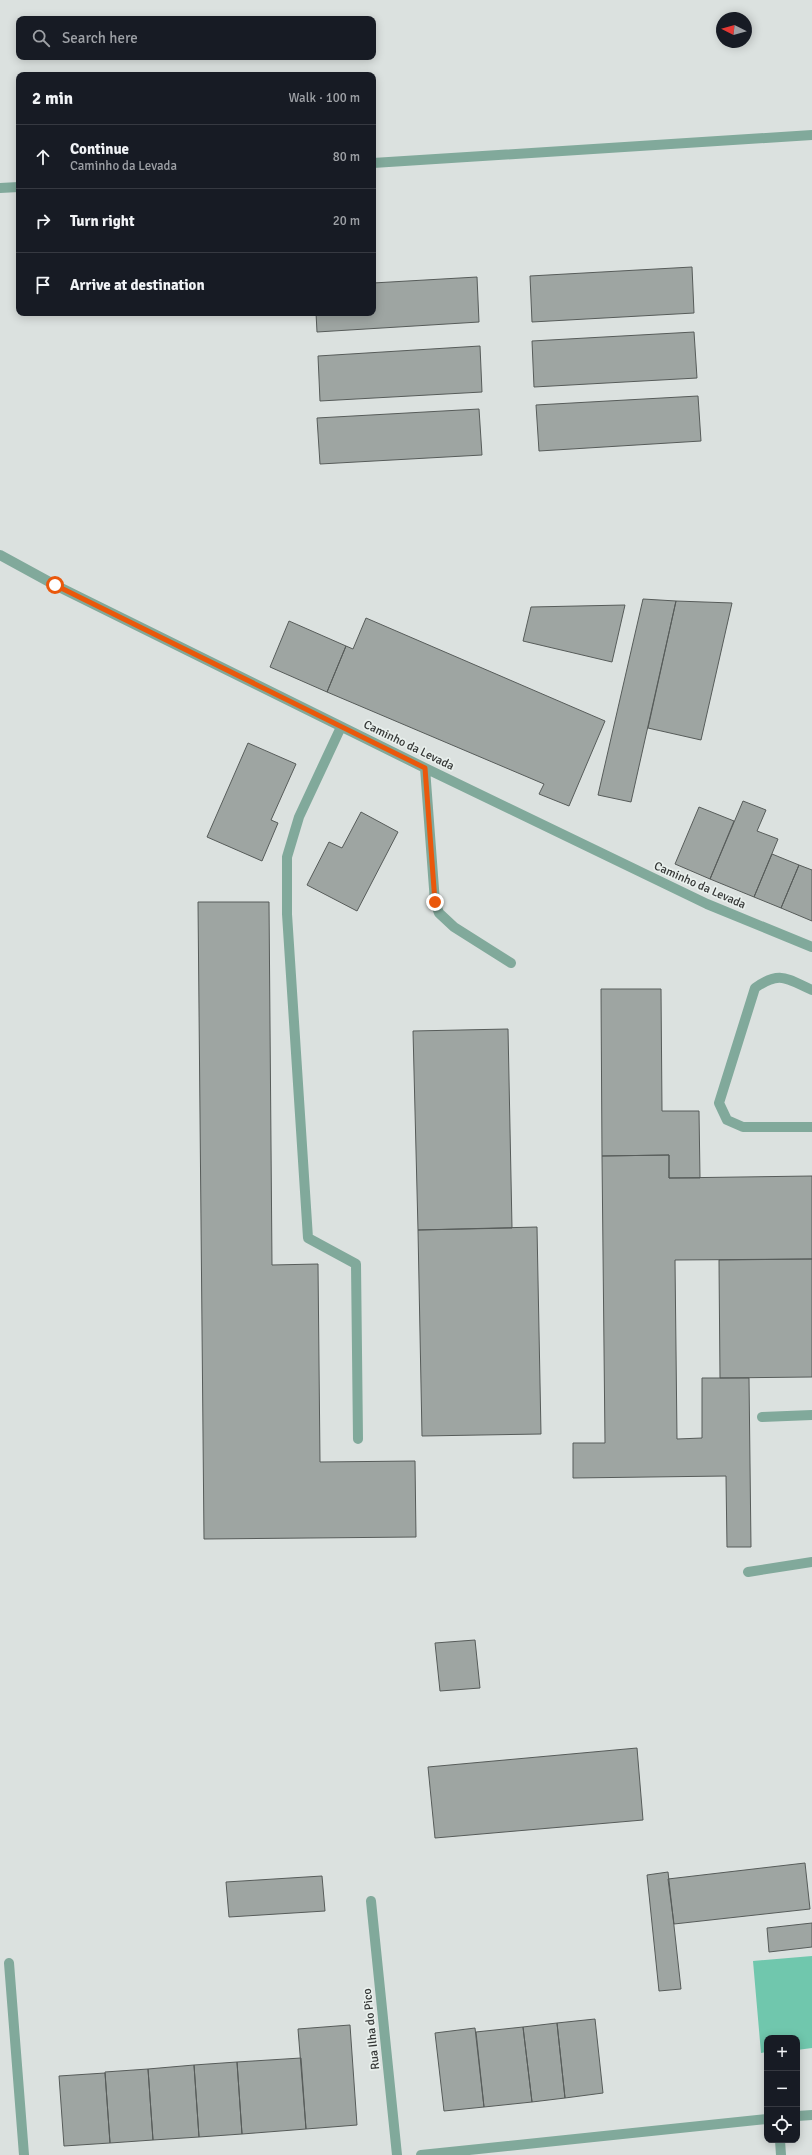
<!DOCTYPE html>
<html lang="en">
<head>
<meta charset="utf-8">
<style>
  :root { --surface:#171b24; --page:#20242c; --text:#f1f3f6; --muted:#9ea1a6; --line:#363941 }
  body { margin:0; font-family:Signika,sans-serif; background:var(--page); color:var(--text) }
  .controls { position:absolute; right:12px; bottom:12px; display:grid; overflow:hidden; border-radius:8px; box-shadow:0 2px 10px #0003 }
  .controls button { width:36px; height:36px; display:grid; place-items:center; padding:0; border:0; border-bottom:1px solid var(--line); background:var(--surface); color:var(--text); font:20px sans-serif }
  .compass { position:absolute; left:716px; top:12px; width:36px; height:36px; border-radius:50%; background:var(--surface); box-shadow:0 2px 10px #0003; rotate:276deg }
  .stop { position:absolute; width:12px; height:12px; margin:-9px; border:3px solid #ea580c; border-radius:50%; background:#fff }
  .stop.end { background:#ea580c; border-color:#fff; box-shadow:0 1px 4px #0008 }
  .list { margin:0; padding:0; list-style:none }
  h2 { display:flex; justify-content:space-between; align-items:center; height:52px; margin:0; padding:0 16px; font-size:17px }
  h2 small { font-size:13px; font-weight:400; color:var(--muted) }
  .list li { display:grid; grid-template-columns:26px 1fr auto; gap:12px; align-items:center; box-sizing:border-box; height:64px; padding:0 16px; border-top:1px solid var(--line) }
  .list b { display:block; font-size:15px; white-space:nowrap }
  .list p { margin:0; font-size:13px; white-space:nowrap; color:var(--muted) }
  .list em { font-size:13px; font-style:normal; color:var(--muted) }
  .icon { flex:none; width:22px; height:22px; fill:none; stroke:currentColor; stroke-width:2; stroke-linecap:round; stroke-linejoin:round }
  .map { position:relative; flex:none; width:812px; height:2155px; overflow:hidden }
  .search { position:absolute; background:var(--surface); box-shadow:0 2px 10px #0003; left:16px; top:16px; width:360px; height:44px; display:flex; align-items:center; gap:10px; box-sizing:border-box; padding:0 14px; border-radius:8px; color:var(--muted); font-size:15px }
  .panel { position:absolute; background:var(--surface); box-shadow:0 2px 10px #0003; left:16px; top:72px; width:360px; height:244px; border-radius:8px }
  .map>svg:first-child { display:block }
  .green { fill:#70c7ad }
  .building { fill:#9ea5a2; stroke:#575c5a }
  .lines { fill:none; stroke-linecap:round; stroke-linejoin:round }
  .minor { stroke:#81a99b; stroke-width:10 }
  .route { stroke:#ea580c; stroke-width:5 }
  .labels { text-anchor:middle; stroke-width:3.5; stroke-linejoin:round; paint-order:stroke }
  .street-label { font-size:12px; fill:#333534; stroke:#e8efec }
</style>
</head>
<body>
<div class="map">
<svg width="812" height="2155" viewBox="0 0 812 2155">
  <rect width="100%" height="100%" fill="#dbe1df"/>
  <path class="green" d="M 812,1956 L 812,2048 L 797,2050 L 797,2038 L 767,2038 L 767,2052 L 761,2053 L 753,1961 Z"/>
  <path class="building" d="M 692,267 L 694,313 L 532,322 L 530,276 Z
    M 477,277 L 479,322 L 317,332 L 316,313 L 373,313 L 373,283 Z
    M 694,332 L 697,378 L 534,387 L 532,341 Z
    M 480,346 L 482,392 L 320,401 L 318,356 Z
    M 698,396 L 701,441 L 539,451 L 536,405 Z
    M 479,409 L 482,455 L 320,464 L 317,418 Z
    M 643,599 L 676,601 L 631,802 L 598,795 Z
    M 676,601 L 732,603 L 701,740 L 648,728 Z
    M 625,605 L 612,662 L 523,641 L 531,607 Z
    M 366,618 L 605,721 L 569,806 L 539,794 L 544,784 L 327,692 L 346,646 L 353,649 Z
    M 289,621 L 346,646 L 327,692 L 270,667 Z
    M 248,743 L 296,764 L 271,820 L 278,823 L 262,861 L 207,837 Z
    M 743,801 L 766,810 L 757,831 L 778,839 L 754,897 L 710,879 Z
    M 699,807 L 734,821 L 710,879 L 675,864 Z
    M 361,812 L 398,832 L 357,911 L 307,885 L 329,842 L 342,848 Z
    M 772,854 L 799,865 L 781,908 L 754,897 Z
    M 799,865 L 812,870 L 812,921 L 781,908 Z
    M 198,902 L 269,902 L 272,1265 L 318,1264 L 320,1462 L 415,1461 L 416,1537 L 204,1539 Z
    M 601,989 L 661,989 L 662,1111 L 699,1111 L 700,1178 L 669,1178 L 669,1155 L 602,1156 Z
    M 508,1029 L 512,1228 L 418,1230 L 413,1031 Z
    M 669,1155 L 669,1178 L 812,1176 L 812,1259 L 675,1260 L 677,1439 L 702,1438 L 702,1378 L 749,1378 L 751,1547 L 727,1547 L 726,1476 L 573,1478 L 573,1443 L 605,1443 L 602,1156 Z
    M 537,1227 L 541,1434 L 422,1436 L 418,1230 Z
    M 812,1259 L 812,1377 L 720,1378 L 719,1260 Z
    M 475,1640 L 480,1688 L 440,1691 L 435,1643 Z
    M 637,1748 L 643,1820 L 435,1838 L 428,1767 Z
    M 805,1863 L 810,1909 L 674,1924 L 668,1879 Z
    M 668,1872 L 681,1989 L 659,1991 L 647,1875 Z
    M 322,1876 L 325,1911 L 229,1917 L 226,1882 Z
    M 812,1923 L 812,1947 L 769,1952 L 767,1928 Z
    M 595,2019 L 603,2093 L 565,2098 L 557,2023 Z
    M 557,2023 L 565,2098 L 532,2102 L 523,2027 Z
    M 350,2025 L 357,2125 L 306,2129 L 298,2029 Z
    M 523,2027 L 532,2102 L 484,2107 L 476,2032 Z
    M 475,2028 L 484,2107 L 444,2111 L 435,2033 Z
    M 301,2058 L 306,2129 L 242,2134 L 237,2062 Z
    M 237,2062 L 242,2134 L 199,2137 L 194,2065 Z
    M 194,2065 L 199,2137 L 153,2140 L 148,2069 Z
    M 148,2069 L 153,2140 L 110,2143 L 105,2072 Z
    M 105,2073 L 110,2143 L 64,2146 L 59,2076 Z"/>
  <g class="lines">
    <path class="minor" d="M 373,163 L 812,135
      M 0,188 L 19,187
      M 0,555 L 55,585 L 425,768 L 707,904 L 812,947
      M 341,727 L 299,817 L 287,857 L 287,914 L 308,1238 L 356,1264 L 358,1439
      M 425,768 L 435,902 L 439,913 L 454,927 L 511,963
      M 812,990 C 787,979 780,970 755,988 L 719,1103 L 727,1120 L 743,1127 L 812,1127
      M 762,1417 L 812,1415
      M 748,1572 L 812,1562
      M 371,1901 L 397,2155
      M 9,1963 L 24,2155
      M 797,2116 L 812,2115
      M 780,2140 L 781,2155
      M 421,2155 L 767,2119"/>
  </g>
  <g class="lines">
    <path class="route" d="M 55,585 L 425,768 L 435,902"/>
  </g>
  <g class="labels">
    <g class="street-label">
      <text transform="translate(409 745) rotate(26)" y="4">Caminho da Levada</text>
      <text transform="translate(700 885) rotate(24)" y="4">Caminho da Levada</text>
      <text transform="translate(371 2029) rotate(-96)" y="4">Rua Ilha do Pico</text>
    </g>
  </g>
</svg>
<div class="controls">
<button>+</button>
<button>−</button>
<button><svg class="icon" aria-label="locate" viewBox="0 0 24 24"><circle cx="12" cy="12" r="6"/><path d="M12 2v4M12 18v4M2 12h4M18 12h4"/></svg></button>
</div>
<svg class="compass" viewBox="-18 -18 36 36"><path d="M0-13l5 13h-10z" fill="#e53935"/><path d="M0 13l5-13h-10z" fill="#9ea1a6"/></svg>
<div class="stop" style="left:55px;top:585px"></div>
<div class="stop end" style="left:435px;top:902px"></div>
<div class="search"><svg class="icon" aria-label="search" viewBox="0 0 24 24"><circle cx="10" cy="10" r="6"/><path d="M15 15l6 6"/></svg>Search here</div>
<section class="panel">
<h2>2 min<small>Walk · 100 m</small></h2>
<ul class="list">
<li><svg class="icon" aria-label="ahead" viewBox="0 0 24 24"><path d="M12 20V5M6 11l6-6 6 6"/></svg><div><b>Continue</b><p>Caminho da Levada</p></div><em>80 m</em></li>
<li><svg class="icon" aria-label="right" viewBox="0 0 24 24"><path d="M7 20v-9h11M14 6l5 5-5 5"/></svg><div><b>Turn right</b></div><em>20 m</em></li>
<li><svg class="icon" aria-label="arrive" viewBox="0 0 24 24"><path d="M6 21V4h12l-3 4 3 4H6"/></svg><div><b>Arrive at destination</b></div></li>
</ul>
</section>
</div>
</body>
</html>
